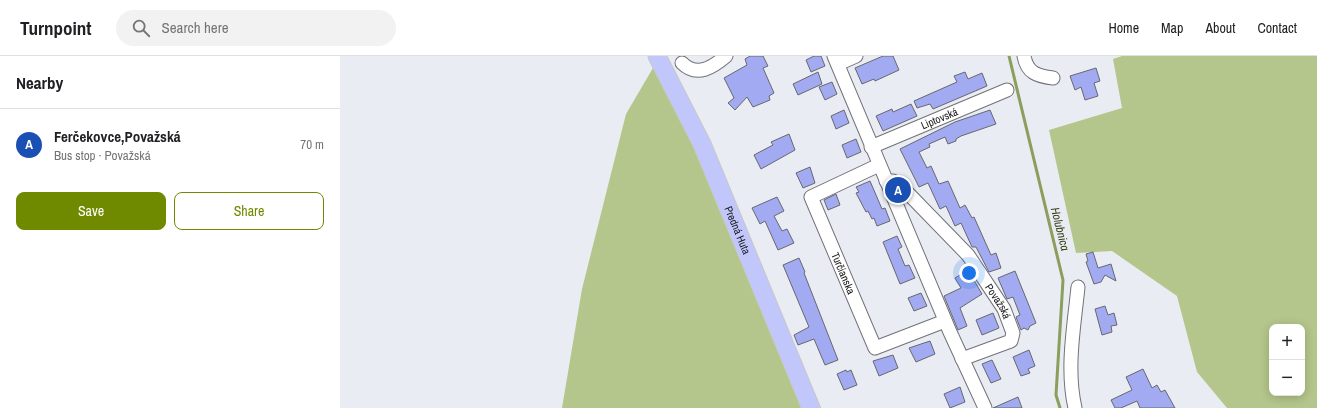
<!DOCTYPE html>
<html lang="en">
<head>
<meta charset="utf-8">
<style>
  :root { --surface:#fff; --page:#f2f2f2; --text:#202124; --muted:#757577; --line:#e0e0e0; --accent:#708a00 }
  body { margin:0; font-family:"Archivo Narrow",sans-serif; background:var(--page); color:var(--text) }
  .controls { position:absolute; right:12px; bottom:12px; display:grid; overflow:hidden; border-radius:8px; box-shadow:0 2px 10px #0003 }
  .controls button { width:36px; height:36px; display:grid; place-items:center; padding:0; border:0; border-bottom:1px solid var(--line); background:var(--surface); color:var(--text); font:20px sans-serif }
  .you { position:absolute; left:629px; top:217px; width:14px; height:14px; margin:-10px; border:3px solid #fff; border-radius:50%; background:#1a73e8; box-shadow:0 0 0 6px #1a73e833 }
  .badge { display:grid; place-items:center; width:26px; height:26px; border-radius:50%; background:var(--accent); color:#fff; font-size:13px; font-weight:700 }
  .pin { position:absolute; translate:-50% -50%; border:2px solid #fff; box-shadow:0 1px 4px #0006 }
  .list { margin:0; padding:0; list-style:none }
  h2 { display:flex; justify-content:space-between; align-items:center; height:52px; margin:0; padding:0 16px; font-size:17px }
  h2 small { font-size:13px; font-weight:400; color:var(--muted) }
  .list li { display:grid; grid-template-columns:26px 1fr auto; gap:12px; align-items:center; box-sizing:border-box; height:72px; padding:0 16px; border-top:1px solid var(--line) }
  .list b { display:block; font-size:15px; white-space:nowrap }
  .list p { margin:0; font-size:13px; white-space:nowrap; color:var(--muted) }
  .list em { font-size:13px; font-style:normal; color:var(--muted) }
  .actions { display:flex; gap:8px; padding:12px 16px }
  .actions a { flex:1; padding:9px 0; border:1px solid var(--accent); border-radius:8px; text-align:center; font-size:14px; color:var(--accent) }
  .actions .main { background:var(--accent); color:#fff }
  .icon { flex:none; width:22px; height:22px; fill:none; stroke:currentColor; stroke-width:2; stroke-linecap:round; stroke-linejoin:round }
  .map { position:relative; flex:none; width:977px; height:352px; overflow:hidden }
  header { display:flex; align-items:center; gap:24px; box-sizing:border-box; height:56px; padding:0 20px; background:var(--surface); border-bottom:1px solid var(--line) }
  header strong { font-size:19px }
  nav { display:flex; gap:22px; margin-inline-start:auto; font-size:14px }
  .search { width:280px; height:36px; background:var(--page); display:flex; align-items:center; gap:10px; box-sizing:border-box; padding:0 14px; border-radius:22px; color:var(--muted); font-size:15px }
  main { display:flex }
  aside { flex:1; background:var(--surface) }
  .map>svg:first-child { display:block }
  .green { fill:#b4c68b; fill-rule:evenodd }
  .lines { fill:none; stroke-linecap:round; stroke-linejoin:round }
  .stream { stroke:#8b9e5b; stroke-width:3 }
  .building { fill:#a2aaf1; stroke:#67686e }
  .minor-casing { stroke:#717278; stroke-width:15 }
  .major-casing { stroke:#c8c8c9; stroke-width:19 }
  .minor { stroke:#fff; stroke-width:13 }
  .major { stroke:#c1c6fb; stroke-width:17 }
  .labels { text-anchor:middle; stroke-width:3; stroke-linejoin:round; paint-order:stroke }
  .street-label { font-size:11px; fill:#1a1a1d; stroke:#eaecf3 }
  .water-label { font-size:12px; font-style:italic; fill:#39441c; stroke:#eaecf3 }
</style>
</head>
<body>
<header>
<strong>Turnpoint</strong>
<div class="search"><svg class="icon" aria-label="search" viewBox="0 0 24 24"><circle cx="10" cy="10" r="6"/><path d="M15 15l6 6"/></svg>Search here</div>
<nav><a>Home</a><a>Map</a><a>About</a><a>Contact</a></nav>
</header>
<main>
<aside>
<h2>Nearby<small></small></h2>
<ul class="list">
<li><span class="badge" style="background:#1a4fb4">A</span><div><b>Ferčekovce,Považská</b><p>Bus stop · Považská</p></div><em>70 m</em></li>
</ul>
<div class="actions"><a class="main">Save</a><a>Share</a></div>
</aside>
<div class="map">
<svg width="977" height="352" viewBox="0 0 977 352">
  <rect width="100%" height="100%" fill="#eaecf3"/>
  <path class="green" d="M 320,0 L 343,34 L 481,352 L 222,352 L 242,233 L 286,58 Z
    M 782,0 L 977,0 L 977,352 L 887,352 L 857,316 L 837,240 L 772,195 L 736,197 L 709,74 L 782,52 L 773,3 ZM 932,271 L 962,271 L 962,337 L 932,337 Z"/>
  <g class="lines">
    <path class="stream" d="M 669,0 L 723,224 L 716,339 L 720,352"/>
  </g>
  <path class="building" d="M 410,0 L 423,0 L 428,10 L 423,12 L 434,37 L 429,40 L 430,44 L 413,51 L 407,41 L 395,54 L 388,47 L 394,42 L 384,22 L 407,9 L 405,3 Z
    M 474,0 L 481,0 L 485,10 L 471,16 L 466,4 Z
    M 543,0 L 553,0 L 559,14 L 535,25 L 534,23 L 522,28 L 515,12 Z
    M 756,12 L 760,25 L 754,27 L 758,40 L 745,44 L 741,31 L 735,34 L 730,20 Z
    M 478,16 L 482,28 L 458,39 L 453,28 Z
    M 625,16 L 628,23 L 642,17 L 647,30 L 593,53 L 590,48 L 577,52 L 574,45 L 617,26 L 614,20 Z
    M 492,26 L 497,38 L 485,44 L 479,31 Z
    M 571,48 L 577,60 L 543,75 L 536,60 L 552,53 L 553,56 Z
    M 504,54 L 509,67 L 496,73 L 491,60 Z
    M 650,54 L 656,68 L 621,80 L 616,83 L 616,85 L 608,88 L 605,81 L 589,88 L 590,91 L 579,96 L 587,112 L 591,110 L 599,128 L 608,125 L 620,152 L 625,149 L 632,162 L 634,161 L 651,199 L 656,197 L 661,212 L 649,216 L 636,191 L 632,191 L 621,167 L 615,170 L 606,150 L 600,153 L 588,127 L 579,131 L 560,93 L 615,66 Z
    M 449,78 L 455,94 L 421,113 L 414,99 L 433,89 L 431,86 Z
    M 516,83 L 521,96 L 507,102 L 502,89 Z
    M 470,111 L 475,127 L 463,132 L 456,117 Z
    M 530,125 L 542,153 L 545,152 L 550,165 L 537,170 L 534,162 L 532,163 L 528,155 L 526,156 L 516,137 L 519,136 L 516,131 Z
    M 496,138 L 500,149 L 488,154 L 484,144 Z
    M 437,141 L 444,155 L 434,160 L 442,175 L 447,173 L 454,187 L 438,194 L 425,165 L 420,168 L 412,152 Z
    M 557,180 L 562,191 L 558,193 L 565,210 L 569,209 L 575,222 L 560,228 L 543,186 Z
    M 753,196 L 758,212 L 771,208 L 776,225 L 765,219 L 761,226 L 754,228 L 746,206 L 748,205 L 746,198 Z
    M 459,202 L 465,216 L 464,217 L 498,304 L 485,309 L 474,283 L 458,289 L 454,279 L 469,271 L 443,209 Z
    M 628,214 L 642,238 L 620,252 L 627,270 L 618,274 L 604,240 L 621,232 L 615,222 Z
    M 675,215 L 696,267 L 690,270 L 688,274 L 684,272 L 681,274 L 676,261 L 680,259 L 673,241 L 667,243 L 658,222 Z
    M 581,237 L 587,250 L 574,255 L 568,242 Z
    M 765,250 L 768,259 L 774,257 L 777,269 L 771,270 L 772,276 L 762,279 L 755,253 Z
    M 653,257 L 659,272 L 642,279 L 636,264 Z
    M 590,285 L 595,298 L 576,306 L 569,292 Z
    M 689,294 L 695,310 L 688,313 L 690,317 L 681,320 L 673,301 Z
    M 553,299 L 558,312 L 539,320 L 533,305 Z
    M 652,304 L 661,323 L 651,327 L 642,308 Z
    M 803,313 L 812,332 L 817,329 L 821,336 L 825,334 L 835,352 L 800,352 L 797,345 L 781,352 L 775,352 L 771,344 L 792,334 L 786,321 Z
    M 506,314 L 507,316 L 511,314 L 517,329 L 504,334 L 497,318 Z
    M 620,331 L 625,346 L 610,352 L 604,338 Z
    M 678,341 L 682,352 L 653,352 Z"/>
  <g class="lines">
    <defs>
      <g id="minor">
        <path d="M 494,0 L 610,276 L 645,352"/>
        <path d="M 684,0 C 687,17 697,20 713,22"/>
        <path d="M 342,7 C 357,22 373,11 386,0"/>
        <path d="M 498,8 L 516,0"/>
        <path id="s1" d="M 531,91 L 667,34"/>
        <path id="s2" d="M 539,109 L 471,141 L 535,292 L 605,265"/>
        <path id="s3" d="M 546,125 L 553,125 L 560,129 L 628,199 L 664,253 L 673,277 L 671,285 L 622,303"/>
        <path d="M 735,352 C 726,313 734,271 738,231"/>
      </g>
      <g id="major">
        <path id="s4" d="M 317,0 L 362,88 L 471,352"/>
      </g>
    </defs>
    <use href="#minor" class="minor-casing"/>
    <use href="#major" class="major-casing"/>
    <use href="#minor" class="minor"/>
    <use href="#major" class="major"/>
  </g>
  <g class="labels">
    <g class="street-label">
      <text dy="4" stroke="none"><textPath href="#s1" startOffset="74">Liptovská</textPath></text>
      <text dy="4" stroke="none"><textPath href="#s4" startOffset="192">Predná Huta</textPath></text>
      <text dy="4" stroke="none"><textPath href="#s2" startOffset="158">Turčianska</textPath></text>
      <text dy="4" stroke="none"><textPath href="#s3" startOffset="168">Považská</textPath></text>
    </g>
    <g class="water-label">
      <text transform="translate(720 173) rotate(76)" y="4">Holubnica</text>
    </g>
  </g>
</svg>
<div class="controls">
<button>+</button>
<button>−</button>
</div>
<div class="you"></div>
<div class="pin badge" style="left:558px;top:134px;background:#1a4fb4">A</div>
</div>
</main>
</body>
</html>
